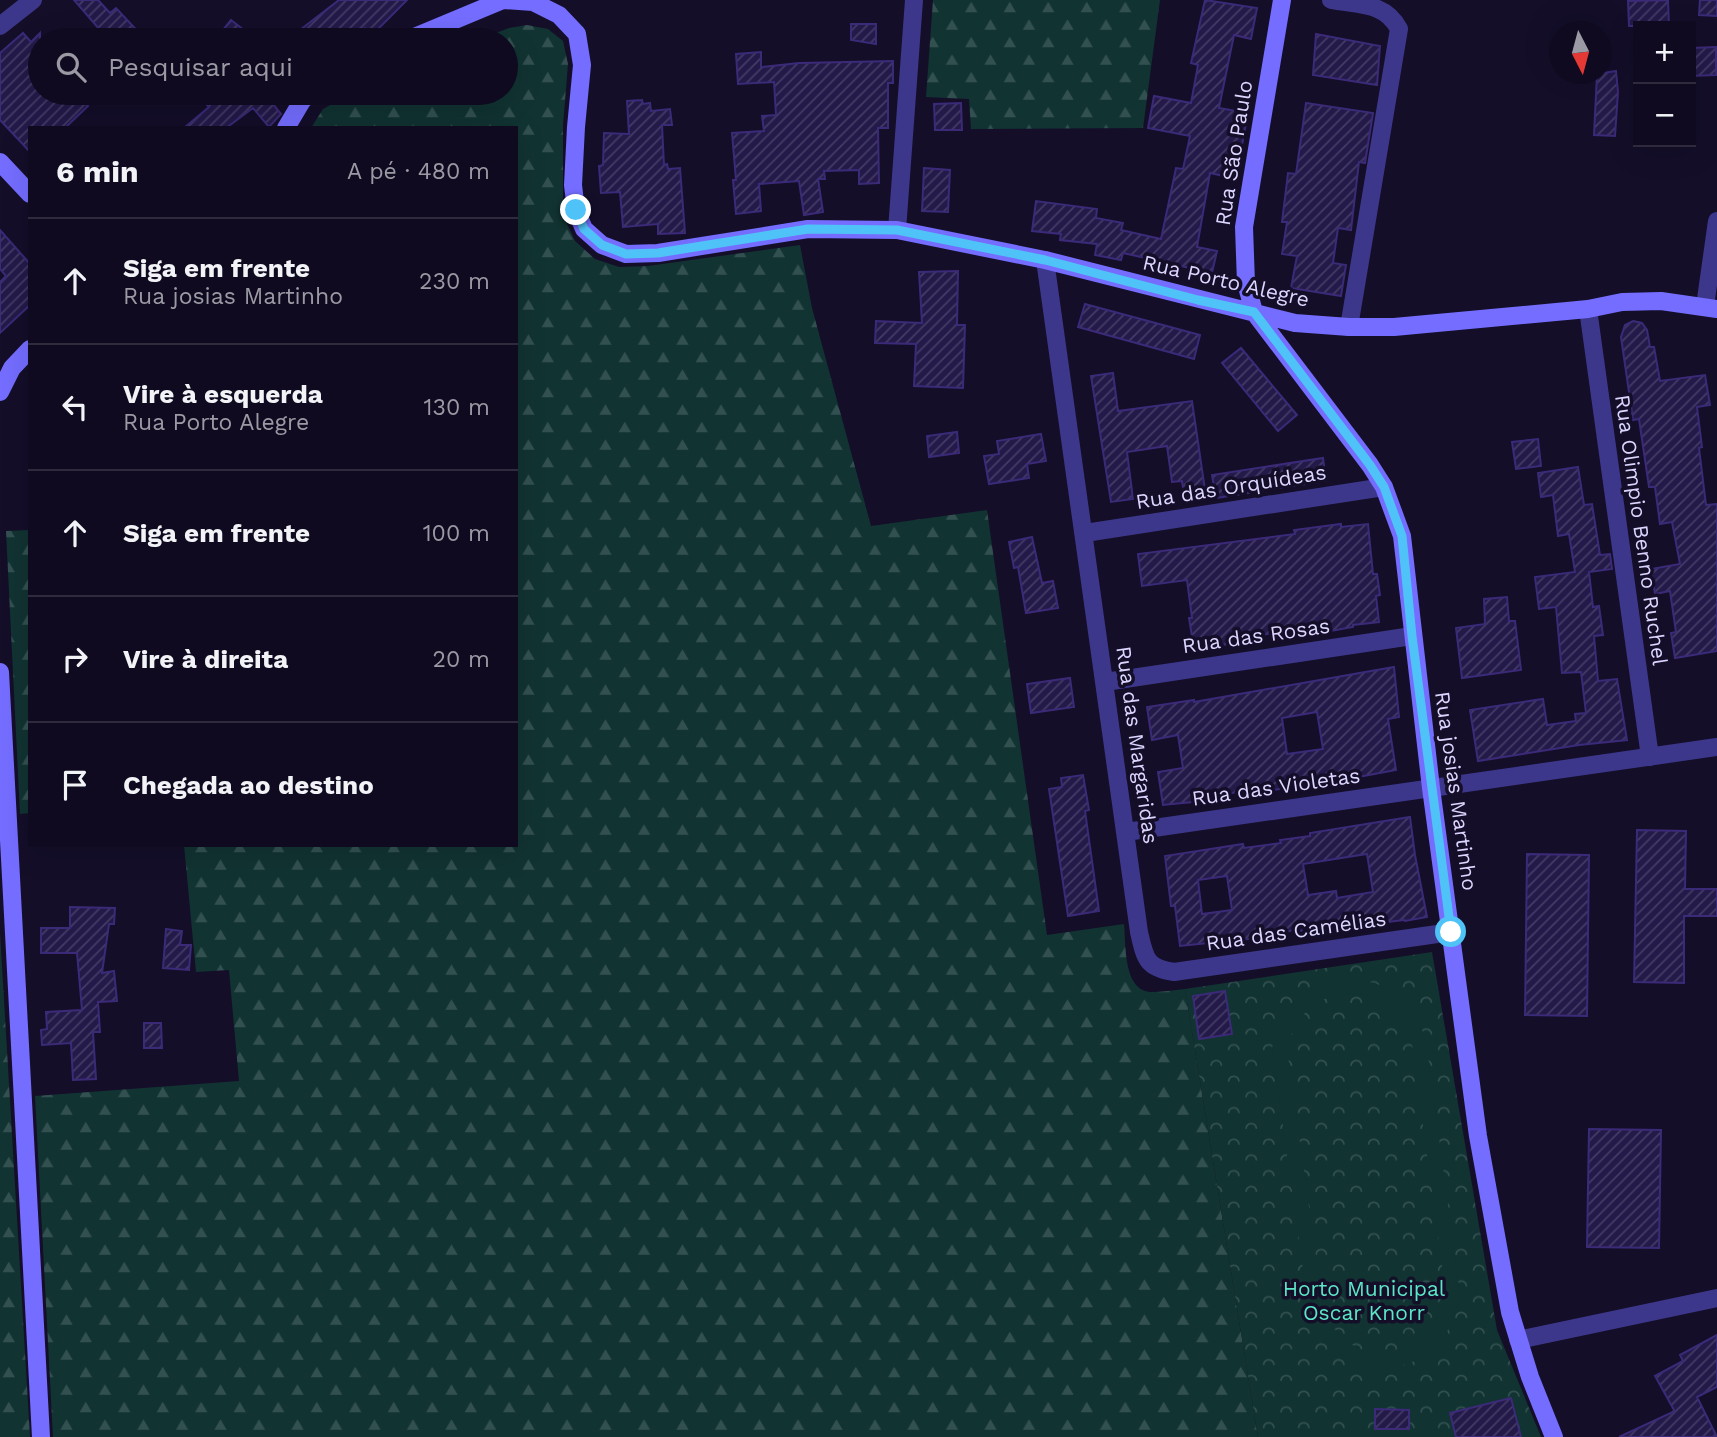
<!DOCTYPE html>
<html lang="pt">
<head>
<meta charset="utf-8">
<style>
  :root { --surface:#0f0a1f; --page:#181328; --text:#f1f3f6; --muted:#9b9aa4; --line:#2f2b3d }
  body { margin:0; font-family:"Work Sans",sans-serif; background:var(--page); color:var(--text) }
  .controls { position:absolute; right:21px; top:21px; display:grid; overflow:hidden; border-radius:0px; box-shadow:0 7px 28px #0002 }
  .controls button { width:63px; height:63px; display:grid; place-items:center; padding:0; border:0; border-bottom:2px solid var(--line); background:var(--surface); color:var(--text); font:35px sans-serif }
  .compass { position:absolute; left:1549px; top:21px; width:63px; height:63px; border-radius:50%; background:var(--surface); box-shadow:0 7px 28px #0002; rotate:174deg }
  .stop { position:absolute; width:21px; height:21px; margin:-16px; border:5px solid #4fc3f7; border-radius:50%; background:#fff }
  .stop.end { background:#4fc3f7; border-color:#fff; box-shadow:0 2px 7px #0008 }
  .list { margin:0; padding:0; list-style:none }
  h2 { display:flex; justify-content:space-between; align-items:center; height:91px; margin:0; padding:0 28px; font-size:30px }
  h2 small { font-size:23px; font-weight:400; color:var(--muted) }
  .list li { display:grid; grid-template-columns:46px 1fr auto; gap:21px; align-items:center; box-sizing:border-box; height:126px; padding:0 28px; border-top:2px solid var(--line) }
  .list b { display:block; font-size:26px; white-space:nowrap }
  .list p { margin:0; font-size:23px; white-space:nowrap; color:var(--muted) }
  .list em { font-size:23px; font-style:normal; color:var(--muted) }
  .icon { flex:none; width:38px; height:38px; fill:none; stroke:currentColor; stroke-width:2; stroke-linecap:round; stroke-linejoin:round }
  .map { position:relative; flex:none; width:1717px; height:1437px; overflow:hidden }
  .search { position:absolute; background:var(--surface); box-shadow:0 7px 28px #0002; left:28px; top:28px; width:490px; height:77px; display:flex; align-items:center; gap:18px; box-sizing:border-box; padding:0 24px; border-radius:38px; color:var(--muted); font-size:26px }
  .panel { position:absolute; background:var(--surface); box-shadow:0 7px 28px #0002; left:28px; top:126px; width:490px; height:721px; border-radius:0px }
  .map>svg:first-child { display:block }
  .forest { fill:url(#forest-firs) }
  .park { fill:url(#park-crowns) }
  .pitch { fill:#113332; fill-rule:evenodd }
  .building { fill:url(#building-hatch); stroke:#3b2a78; stroke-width:2; fill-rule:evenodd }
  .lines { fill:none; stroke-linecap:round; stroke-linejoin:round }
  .street { stroke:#3c378a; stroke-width:18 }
  .secondary { stroke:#746dff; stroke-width:18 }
  .route { stroke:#4fc3f7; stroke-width:9 }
  .labels { text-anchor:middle; stroke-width:7; stroke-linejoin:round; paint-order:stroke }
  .street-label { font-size:21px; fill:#dcd6ff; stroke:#140e29 }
  .park-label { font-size:21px; fill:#5be6c6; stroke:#140e29 }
</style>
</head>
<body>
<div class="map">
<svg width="1717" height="1437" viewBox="0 0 1717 1437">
  <defs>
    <pattern id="forest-firs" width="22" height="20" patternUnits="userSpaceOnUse" patternTransform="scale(1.75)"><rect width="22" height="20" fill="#113332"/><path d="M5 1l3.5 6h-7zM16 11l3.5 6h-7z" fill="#335051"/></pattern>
    <pattern id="park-crowns" width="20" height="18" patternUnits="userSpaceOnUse" patternTransform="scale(1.75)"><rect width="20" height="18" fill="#113332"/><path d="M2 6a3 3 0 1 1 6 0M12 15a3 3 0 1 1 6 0" fill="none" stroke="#335051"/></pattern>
    <pattern id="building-hatch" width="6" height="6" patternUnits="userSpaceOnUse" patternTransform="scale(1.75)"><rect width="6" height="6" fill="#241a4a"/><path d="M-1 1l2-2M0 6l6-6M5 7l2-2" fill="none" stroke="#433b65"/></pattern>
  </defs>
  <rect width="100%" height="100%" fill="#140e29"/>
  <path class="forest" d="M 933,0 L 1160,0 L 1143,128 L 971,129 L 969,99 L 926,97 Z
    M 527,25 L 548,29 L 563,41 L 568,64 L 563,125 L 563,215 L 575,241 L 595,259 L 619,267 L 648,266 L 800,245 L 812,308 L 871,526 L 987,510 L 1047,935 L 1124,924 C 1126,944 1123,991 1151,992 C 1162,992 1174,990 1185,989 L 1258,1437 L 53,1437 L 35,1096 L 239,1081 L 229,970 L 196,972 L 184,845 L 516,845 L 516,128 L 311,128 L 323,109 L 352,93 L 506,93 L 506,40 L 478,40 L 509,28 Z
    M 30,530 L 30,813 L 20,814 L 6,531 Z
    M 0,933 L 30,1437 L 0,1437 Z"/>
  <path class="park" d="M 1432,952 L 1497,1330 L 1541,1437 L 1258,1437 L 1185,989 Z"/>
  <path class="pitch" d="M 1340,979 C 1386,978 1413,998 1426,1041 L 1459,1287 C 1457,1380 1342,1398 1309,1312 L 1272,1048 C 1280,1010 1302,987 1340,979 ZM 1342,993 C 1377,992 1402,1010 1412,1044 L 1445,1287 C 1441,1363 1350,1379 1323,1308 L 1287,1049 C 1293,1019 1312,1000 1342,993 Z"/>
  <path class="building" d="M 74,0 L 98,0 L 110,13 L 116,8 L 146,40 L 89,40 L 100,30 Z
    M 339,0 L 407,0 L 372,35 L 365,28 L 348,40 L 287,40 Z
    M 1205,0 L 1257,8 L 1251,39 L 1234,35 L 1219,108 L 1248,113 L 1242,145 L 1235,144 L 1228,177 L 1210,173 L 1197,247 L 1217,251 L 1212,273 L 1123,253 L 1121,260 L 1095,255 L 1097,244 L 1060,240 L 1061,234 L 1032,231 L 1036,201 L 1097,209 L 1096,218 L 1123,223 L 1121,230 L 1161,239 L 1176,168 L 1183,169 L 1190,136 L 1148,128 L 1154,96 L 1191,103 L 1198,65 L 1191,63 Z
    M 1668,0 L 1669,26 L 1629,26 L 1628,1 Z
    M 1700,0 L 1717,0 L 1717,16 L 1699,15 Z
    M 231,20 L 257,40 L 215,40 Z
    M 851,24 L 876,24 L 876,44 L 851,40 Z
    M 23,33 L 31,42 L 40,33 L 40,93 L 75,93 L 88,106 L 65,128 L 30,128 L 30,152 L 0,120 L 0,53 Z
    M 1316,34 L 1380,46 L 1377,85 L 1313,75 Z
    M 1716,47 L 1716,75 L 1691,76 L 1691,48 Z
    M 761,52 L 761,67 L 799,63 L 893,61 L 893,83 L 888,83 L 888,128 L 878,128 L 879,183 L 859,184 L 859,170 L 824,171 L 825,179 L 818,179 L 823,212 L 804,215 L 799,181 L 759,184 L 761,211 L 736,214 L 733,180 L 736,180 L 732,133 L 764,131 L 762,116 L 776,115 L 774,82 L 738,84 L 736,54 Z
    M 1616,71 L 1618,92 L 1615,136 L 1594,135 L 1597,74 Z
    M 195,93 L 285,93 L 272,103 L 281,114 L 269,127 L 253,108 L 226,128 L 184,128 L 209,107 Z
    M 642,100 L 643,104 L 650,103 L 651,111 L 670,109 L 672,125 L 662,125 L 664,165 L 667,164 L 668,169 L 680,168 L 685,233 L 658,234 L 658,224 L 623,227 L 620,192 L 601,193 L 599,166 L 603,165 L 604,133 L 629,134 L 627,101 Z
    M 961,103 L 962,130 L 935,130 L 934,104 Z
    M 1306,103 L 1373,113 L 1365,163 L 1359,162 L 1351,230 L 1338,228 L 1333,263 L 1346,265 L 1341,296 L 1291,288 L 1297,256 L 1282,254 L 1287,222 L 1282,222 L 1288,173 L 1296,174 Z
    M 924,168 L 950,170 L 948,212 L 922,211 Z
    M 0,230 L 30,264 L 30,305 L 0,333 L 0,282 L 6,276 L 0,269 Z
    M 958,271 L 957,325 L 965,325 L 963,388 L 914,386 L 916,344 L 875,343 L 876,321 L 922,323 L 919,272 Z
    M 1085,304 L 1200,335 L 1194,359 L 1078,327 Z
    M 1633,321 L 1642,323 L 1647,330 L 1650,347 L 1654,347 L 1660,381 L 1705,375 L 1710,405 L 1697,407 L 1702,447 L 1699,448 L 1706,505 L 1717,504 L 1717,651 L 1675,658 L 1671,633 L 1676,632 L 1670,591 L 1655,594 L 1651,569 L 1680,564 L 1672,522 L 1660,524 L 1655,487 L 1649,487 L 1639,419 L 1633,420 L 1621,337 L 1625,325 Z
    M 1241,348 L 1297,415 L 1278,431 L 1222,363 Z
    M 1113,373 L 1118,411 L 1192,401 L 1205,490 L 1184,494 L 1182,481 L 1172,482 L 1167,446 L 1127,452 L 1133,499 L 1111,502 L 1091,376 Z
    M 957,432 L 959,453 L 929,457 L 927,436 Z
    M 1041,434 L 1046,461 L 1027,464 L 1029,478 L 989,484 L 984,456 L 999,454 L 997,441 Z
    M 1538,439 L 1541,466 L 1516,469 L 1512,442 Z
    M 1323,458 L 1326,481 L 1216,498 L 1212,475 Z
    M 1578,467 L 1584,505 L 1592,504 L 1600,555 L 1610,554 L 1612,569 L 1589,572 L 1593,607 L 1599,606 L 1603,635 L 1594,636 L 1598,681 L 1617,679 L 1627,740 L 1579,745 L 1478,761 L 1470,710 L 1543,699 L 1547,725 L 1576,721 L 1575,714 L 1586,713 L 1581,672 L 1562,673 L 1556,607 L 1539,609 L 1535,577 L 1575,572 L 1569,534 L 1558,536 L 1553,495 L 1541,497 L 1538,473 Z
    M 1341,524 L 1341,527 L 1368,524 L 1373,574 L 1377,574 L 1380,595 L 1376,596 L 1379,622 L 1353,625 L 1353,627 L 1325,632 L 1308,633 L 1308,630 L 1237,637 L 1238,643 L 1194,649 L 1189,618 L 1192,618 L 1187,580 L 1142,586 L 1138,554 L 1295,534 L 1294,530 Z
    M 1032,537 L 1042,583 L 1053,581 L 1058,608 L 1026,613 L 1018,567 L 1014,568 L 1009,542 Z
    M 1507,597 L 1509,621 L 1515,621 L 1521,670 L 1462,678 L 1456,628 L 1485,624 L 1484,599 Z
    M 1394,667 L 1399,717 L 1388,719 L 1396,770 L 1353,778 L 1353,774 L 1291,783 L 1291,787 L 1247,795 L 1246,791 L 1202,797 L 1203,801 L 1163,805 L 1158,772 L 1183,768 L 1178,735 L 1152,740 L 1147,707 L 1194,700 L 1194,702 ZM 1317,712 L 1323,749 L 1287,754 L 1282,718 Z
    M 1070,678 L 1074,707 L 1031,713 L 1027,684 Z
    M 1083,775 L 1089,810 L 1085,811 L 1099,911 L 1068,916 L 1049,789 L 1062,787 L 1061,778 Z
    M 1410,817 L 1415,855 L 1427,917 L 1405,921 L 1404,920 L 1380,923 L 1379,921 L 1351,925 L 1351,921 L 1310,927 L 1311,929 L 1294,932 L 1294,930 L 1258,938 L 1180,946 L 1175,906 L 1171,906 L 1165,856 L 1243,844 L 1244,848 L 1281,843 L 1280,840 L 1310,836 L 1310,833 ZM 1367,854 L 1373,892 L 1337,898 L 1336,891 L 1308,895 L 1303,864 ZM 1227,876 L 1232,910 L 1202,914 L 1198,880 Z
    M 1637,830 L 1686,831 L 1685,889 L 1717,889 L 1717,916 L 1684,916 L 1684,983 L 1634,982 Z
    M 1527,854 L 1589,855 L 1587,1016 L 1525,1015 Z
    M 70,907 L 115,908 L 114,924 L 109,924 L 102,973 L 114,971 L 117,1001 L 98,1002 L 100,1032 L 93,1032 L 96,1079 L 73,1080 L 71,1043 L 42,1045 L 41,1030 L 47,1029 L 46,1012 L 82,1010 L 77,953 L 41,953 L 41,928 L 70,928 Z
    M 166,929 L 182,931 L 180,945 L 191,945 L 189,970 L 163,968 Z
    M 1225,991 L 1232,1034 L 1199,1039 L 1193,996 Z
    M 144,1023 L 161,1023 L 162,1048 L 144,1048 Z
    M 1589,1129 L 1661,1130 L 1659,1248 L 1587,1247 Z
    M 1717,1335 L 1717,1387 L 1697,1397 L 1717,1437 L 1619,1437 L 1673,1412 L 1674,1410 L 1655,1376 L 1683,1361 L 1680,1355 Z
    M 1511,1398 L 1521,1437 L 1456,1437 L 1450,1413 Z
    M 1375,1409 L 1409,1410 L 1409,1429 L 1375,1429 Z"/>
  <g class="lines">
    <path class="street" d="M 1331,0 C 1358,5 1385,2 1399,29 L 1349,327
      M 0,26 L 33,0
      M 897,230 L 914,0
      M 1045,260 L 1139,932 C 1145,958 1146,968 1174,972 L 1451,932
      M 1705,306 L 1717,221
      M 1588,309 L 1650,757
      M 1085,533 L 1384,487
      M 1105,682 L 1412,636
      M 1126,832 L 1717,747
      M 1518,1340 L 1717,1298"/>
    <path class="secondary" d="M 1282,0 L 1244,227 L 1246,283 L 1254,312 L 1370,465 L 1384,487 L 1402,536 L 1431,788 L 1478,1136 L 1510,1312 L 1530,1377 L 1554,1437
      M 407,40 L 503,0 L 533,2 L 559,15 L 577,34 L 582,65 L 576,127 L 573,185 L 576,210 L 584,229 L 602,245 L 626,254 L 658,253 L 808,229 L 897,230 L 1045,260 L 1295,323 L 1349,327 L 1394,327 L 1588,309 L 1622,302 L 1661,301 L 1717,309
      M 286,128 L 302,101 L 310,93
      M 0,162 L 30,194
      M 0,392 L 12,368 L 30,349
      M 0,672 L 41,1437"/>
  </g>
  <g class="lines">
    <path class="route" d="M 576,210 L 584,229 L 602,245 L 626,254 L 658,253 L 808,229 L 897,230 L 1045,260 L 1198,300 L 1254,312 L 1370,465 L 1384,487 L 1402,536 L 1412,636 L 1451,932"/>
  </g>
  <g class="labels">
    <g class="street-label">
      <text transform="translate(1234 153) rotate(-81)" y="7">Rua São Paulo</text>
      <text transform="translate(1226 281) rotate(13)" y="7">Rua Porto Alegre</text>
      <text transform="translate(1231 487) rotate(-9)" y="7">Rua das Orquídeas</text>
      <text transform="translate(1641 530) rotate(82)" y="7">Rua Olimpio Benno Ruchel</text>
      <text transform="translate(1256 636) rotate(-8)" y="7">Rua das Rosas</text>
      <text transform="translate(1137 745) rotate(82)" y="7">Rua das Margaridas</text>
      <text transform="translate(1276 787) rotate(-8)" y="7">Rua das Violetas</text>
      <text transform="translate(1456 791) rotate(82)" y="7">Rua josias Martinho</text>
      <text transform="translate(1296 931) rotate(-8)" y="7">Rua das Camélias</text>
    </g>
    <g class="park-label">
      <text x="1364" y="1296">Horto Municipal<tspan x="1364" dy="24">Oscar Knorr</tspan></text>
    </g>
  </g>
</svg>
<div class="controls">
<button>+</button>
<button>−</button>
</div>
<svg class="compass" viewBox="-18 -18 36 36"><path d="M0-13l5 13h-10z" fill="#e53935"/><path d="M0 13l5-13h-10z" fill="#9b9aa4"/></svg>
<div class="stop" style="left:1451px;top:932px"></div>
<div class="stop end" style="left:576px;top:210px"></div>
<div class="search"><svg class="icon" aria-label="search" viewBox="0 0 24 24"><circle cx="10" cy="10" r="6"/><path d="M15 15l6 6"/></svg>Pesquisar aqui</div>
<section class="panel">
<h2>6 min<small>A pé · 480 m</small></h2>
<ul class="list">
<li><svg class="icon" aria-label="ahead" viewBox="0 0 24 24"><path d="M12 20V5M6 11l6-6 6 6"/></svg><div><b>Siga em frente</b><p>Rua josias Martinho</p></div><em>230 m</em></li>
<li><svg class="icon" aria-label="left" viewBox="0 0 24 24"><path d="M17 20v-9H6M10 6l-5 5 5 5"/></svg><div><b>Vire à esquerda</b><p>Rua Porto Alegre</p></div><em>130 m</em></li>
<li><svg class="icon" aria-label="ahead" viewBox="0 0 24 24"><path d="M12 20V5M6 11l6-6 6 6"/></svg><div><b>Siga em frente</b></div><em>100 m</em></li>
<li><svg class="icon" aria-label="right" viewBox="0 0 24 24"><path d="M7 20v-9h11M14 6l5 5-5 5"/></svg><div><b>Vire à direita</b></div><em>20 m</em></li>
<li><svg class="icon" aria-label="arrive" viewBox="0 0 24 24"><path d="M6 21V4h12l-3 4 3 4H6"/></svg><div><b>Chegada ao destino</b></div></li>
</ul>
</section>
</div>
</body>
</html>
